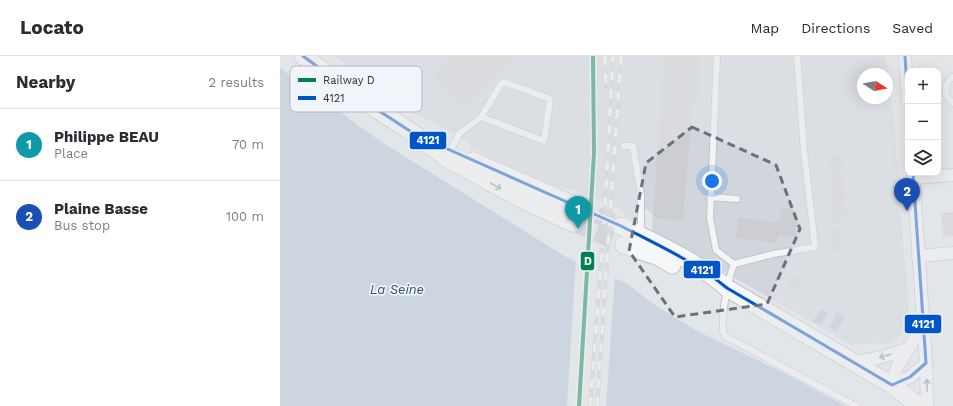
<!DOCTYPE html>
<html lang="en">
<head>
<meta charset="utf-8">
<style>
  :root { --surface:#fff; --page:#f7f7f7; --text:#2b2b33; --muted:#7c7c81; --line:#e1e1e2; --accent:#0b8043 }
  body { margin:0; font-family:"Work Sans",sans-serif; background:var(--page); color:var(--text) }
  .controls { position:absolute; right:12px; top:12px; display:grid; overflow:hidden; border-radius:8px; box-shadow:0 4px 16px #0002 }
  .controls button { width:36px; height:36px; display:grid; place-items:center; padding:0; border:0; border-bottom:1px solid var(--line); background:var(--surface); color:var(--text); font:20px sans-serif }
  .compass { position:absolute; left:577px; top:12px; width:36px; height:36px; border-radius:50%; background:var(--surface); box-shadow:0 4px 16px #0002; rotate:101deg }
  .you { position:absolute; left:432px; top:125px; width:14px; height:14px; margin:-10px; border:3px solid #fff; border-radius:50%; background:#1a73e8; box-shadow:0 0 0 6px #1a73e833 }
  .badge { display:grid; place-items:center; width:26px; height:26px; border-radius:50%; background:var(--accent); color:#fff; font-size:13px; font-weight:700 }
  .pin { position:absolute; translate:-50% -33px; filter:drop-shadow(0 1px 2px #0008) }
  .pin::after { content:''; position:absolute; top:21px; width:14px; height:12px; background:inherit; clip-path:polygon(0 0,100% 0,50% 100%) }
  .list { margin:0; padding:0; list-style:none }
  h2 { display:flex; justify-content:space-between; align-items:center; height:52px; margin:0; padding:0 16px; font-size:17px }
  h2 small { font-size:13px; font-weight:400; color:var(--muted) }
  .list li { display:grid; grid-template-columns:26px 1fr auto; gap:12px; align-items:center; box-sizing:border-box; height:72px; padding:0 16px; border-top:1px solid var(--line) }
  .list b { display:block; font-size:15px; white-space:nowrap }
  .list p { margin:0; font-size:13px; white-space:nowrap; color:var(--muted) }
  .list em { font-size:13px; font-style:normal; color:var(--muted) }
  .icon { flex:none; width:22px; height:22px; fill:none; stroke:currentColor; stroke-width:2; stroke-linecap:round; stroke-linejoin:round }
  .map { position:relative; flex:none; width:673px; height:350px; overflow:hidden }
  header { display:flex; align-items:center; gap:24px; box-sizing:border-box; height:56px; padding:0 20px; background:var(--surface); border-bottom:1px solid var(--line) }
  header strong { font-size:19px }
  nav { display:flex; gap:22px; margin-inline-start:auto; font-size:14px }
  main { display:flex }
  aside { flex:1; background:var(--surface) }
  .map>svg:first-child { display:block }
  .built { fill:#d1d5dc; fill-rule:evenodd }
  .water { fill:#b1c2d5 }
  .pier { fill:#e3e6e9 }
  .building { fill:#ccced1 }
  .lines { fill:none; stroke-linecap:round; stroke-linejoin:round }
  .secondary-tunnel { stroke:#bec2c8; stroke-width:17; stroke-dasharray:17 8; stroke-linecap:butt }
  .lane-casing { stroke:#c1c4c7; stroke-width:8 }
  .street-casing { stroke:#c1c4c7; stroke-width:14 }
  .secondary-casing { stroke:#c1c4c7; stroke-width:19 }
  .lane { stroke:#f3f4f5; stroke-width:6 }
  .street { stroke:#f3f4f5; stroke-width:12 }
  .secondary { stroke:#f6f7f7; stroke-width:17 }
  .rail-casing { stroke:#cccdd0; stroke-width:4.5 }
  .rail { stroke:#f1f4f8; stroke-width:3; stroke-dasharray:9; stroke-linecap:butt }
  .bus-1-casing { stroke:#f1f4f8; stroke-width:6 }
  .bus-1 { stroke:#0055c8; stroke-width:3 }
  .rail-1-casing { stroke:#f1f4f8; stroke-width:7 }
  .rail-1 { stroke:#00824e; stroke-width:4 }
  .oneway { stroke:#8f949e }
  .oneway2 { stroke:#8e939c }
  .marked { fill:none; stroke:#69717e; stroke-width:3; stroke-dasharray:8 5; stroke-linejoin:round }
  .labels { text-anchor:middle; stroke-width:3.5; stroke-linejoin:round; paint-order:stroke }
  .water-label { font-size:13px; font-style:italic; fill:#30507a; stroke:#f1f4f8 }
  .key { fill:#f1f4f8; stroke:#b5bac2; stroke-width:1 }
  .key-label { font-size:11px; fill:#283244 }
  .line-badge { stroke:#f1f4f8; stroke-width:1.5 }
  .badge-label { font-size:11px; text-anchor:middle; font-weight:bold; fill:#fff }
</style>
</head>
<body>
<header>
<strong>Locato</strong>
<nav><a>Map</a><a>Directions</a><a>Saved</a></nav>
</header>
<main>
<aside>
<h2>Nearby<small>2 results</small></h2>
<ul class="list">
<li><span class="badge" style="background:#0f9aa8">1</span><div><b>Philippe BEAU</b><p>Place</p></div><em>70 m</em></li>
<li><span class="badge" style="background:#1a4fb4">2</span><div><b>Plaine Basse</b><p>Bus stop</p></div><em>100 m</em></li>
</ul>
</aside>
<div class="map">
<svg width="673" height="350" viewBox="0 0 673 350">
  <rect width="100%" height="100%" fill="#e3e6e9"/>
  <path class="built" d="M 54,0 L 606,0 L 614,69 L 629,253 L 626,273 L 612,287 L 571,289 L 372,174 L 373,158 L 366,153 L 358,154 L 353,165 L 339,153 L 298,135 L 274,130 L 227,110 L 190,91 L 190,87 L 124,51 ZM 583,18 L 607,18 L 607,42 L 583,42 Z"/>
  <path class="water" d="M 0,12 L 100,85 L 288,202 L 346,227 L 375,249 L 417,275 L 506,318 L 565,350 L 0,350 Z
    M 541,253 L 548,258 L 540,269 L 533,265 Z
    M 557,256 L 565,261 L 556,275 L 549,271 Z"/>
  <path class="pier" d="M 296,203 L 335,220 L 326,350 L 287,350 Z"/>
  <path class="building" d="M 175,0 L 240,0 L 182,53 L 153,21 Z
    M 384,0 L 418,0 L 418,44 L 413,44 L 403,165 L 373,161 Z
    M 552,98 L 557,98 L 563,103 L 563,108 L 560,112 L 565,121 L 562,129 L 566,138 L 563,146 L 567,154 L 565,159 L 556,168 L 552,156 L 553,147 L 550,137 L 553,130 L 549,123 L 551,114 L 548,105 Z
    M 501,152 L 518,154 L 515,181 L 498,179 L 497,187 L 456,182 L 458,162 L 499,166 Z
    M 673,156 L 673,180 L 663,181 L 661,157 Z
    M 560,172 L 562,195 L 551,195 L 550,173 Z
    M 520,220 L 522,233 L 509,234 L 508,221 Z"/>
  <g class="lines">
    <path class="secondary-tunnel" d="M 294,149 L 341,170
      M 293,167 L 344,189"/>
    <defs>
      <path id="lane" d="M 437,0 L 430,162 L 436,194 L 454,208
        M 673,21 L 668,25 C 664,34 665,40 673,47
        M 344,90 L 353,90 L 361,139 L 361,177
        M 167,101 L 179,78 L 201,61 L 264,85 L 270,43 L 224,26 L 221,28 L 201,61
        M 430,141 L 457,143
        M 454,208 L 493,198 L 535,191 L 524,95 L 517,0
        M 454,208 C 449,220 438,270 445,280 L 576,350"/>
      <path id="street" d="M 625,0 L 628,46
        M 633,122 L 673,119
        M 638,200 L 673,197
        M 575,306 L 602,301 L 628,293 L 644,268
        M 646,307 L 647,350
        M 612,329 L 630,321 L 646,307 L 633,117
        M 612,329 L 617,311 L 628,293"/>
      <path id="secondary" d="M 23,0 L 87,47 L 136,79 L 166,102 L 245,145 L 293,167
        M 193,105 L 294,149
        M 341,170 C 376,187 418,206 447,232 L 612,329 L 639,350
        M 344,189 L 379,201 L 392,209"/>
    </defs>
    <use href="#lane" class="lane-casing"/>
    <use href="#street" class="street-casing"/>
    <use href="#secondary" class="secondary-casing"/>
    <use href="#lane" class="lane"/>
    <use href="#street" class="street"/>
    <use href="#secondary" class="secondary"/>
    <defs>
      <path id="rail" d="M 325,0 L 326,33
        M 324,168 L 333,0
        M 310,350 L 322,194
        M 317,350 L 341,0"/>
    </defs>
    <use href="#rail" class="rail-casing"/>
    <use href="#rail" class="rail"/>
    <defs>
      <path id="bus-1" d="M 23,0 L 87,47 L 136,79 L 341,170 C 376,188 417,207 447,232 L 612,329 L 630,321 L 646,307 L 633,117
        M 625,0 L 628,46"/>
    </defs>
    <use href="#bus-1" class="bus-1-casing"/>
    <use href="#bus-1" class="bus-1"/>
    <defs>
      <path id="rail-1" d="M 299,350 L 314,97 L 313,0"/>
    </defs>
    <use href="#rail-1" class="rail-1-casing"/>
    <use href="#rail-1" class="rail-1"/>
  </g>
  <defs><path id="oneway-shaft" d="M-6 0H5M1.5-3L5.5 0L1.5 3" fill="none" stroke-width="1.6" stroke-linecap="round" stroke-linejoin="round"/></defs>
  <use class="oneway" href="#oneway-shaft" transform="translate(216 130) rotate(28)"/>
  <g class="oneway2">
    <use href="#oneway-shaft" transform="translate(605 300) rotate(164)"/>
    <use href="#oneway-shaft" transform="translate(647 329) rotate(-91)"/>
  </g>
  <path d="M0 0H673V350H0ZM 412,71 L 496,109 L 520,173 L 487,248 L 395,261 L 349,195 L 366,107 Z" fill="#e3e6e9" fill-opacity=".55" fill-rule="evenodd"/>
  <path class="marked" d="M 412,71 L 496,109 L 520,173 L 487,248 L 395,261 L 349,195 L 366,107 Z"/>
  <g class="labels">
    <g class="water-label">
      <text x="117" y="238">La Seine</text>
    </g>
  </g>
  <rect x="10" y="10" width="132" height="46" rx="6" class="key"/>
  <rect x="18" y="22" width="18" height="4" fill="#00824e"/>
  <rect x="18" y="40" width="18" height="4" fill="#0055c8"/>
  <g class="key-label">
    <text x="43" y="28">Railway D</text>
    <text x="43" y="46">4121</text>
  </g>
  <g class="line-badge">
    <rect x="129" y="75" width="38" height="19" rx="4" fill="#0055c8"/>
    <rect x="300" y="195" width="15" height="20" rx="4" fill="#00824e"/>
    <rect x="403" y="204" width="38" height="19" rx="4" fill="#0055c8"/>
    <rect x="624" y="258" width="38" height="20" rx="4" fill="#0055c8"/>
  </g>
  <g class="badge-label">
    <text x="148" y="88">4121</text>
    <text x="308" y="209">D</text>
    <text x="422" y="218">4121</text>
    <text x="643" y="272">4121</text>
  </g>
</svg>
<div class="controls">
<button>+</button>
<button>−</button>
<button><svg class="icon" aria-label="layers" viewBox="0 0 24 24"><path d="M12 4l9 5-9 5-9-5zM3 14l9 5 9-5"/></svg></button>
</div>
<svg class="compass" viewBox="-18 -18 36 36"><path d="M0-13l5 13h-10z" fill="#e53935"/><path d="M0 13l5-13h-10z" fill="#7c7c81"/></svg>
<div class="you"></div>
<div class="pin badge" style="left:298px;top:173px;background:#0f9aa8">1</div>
<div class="pin badge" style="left:627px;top:155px;background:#1a4fb4">2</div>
</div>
</main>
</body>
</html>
